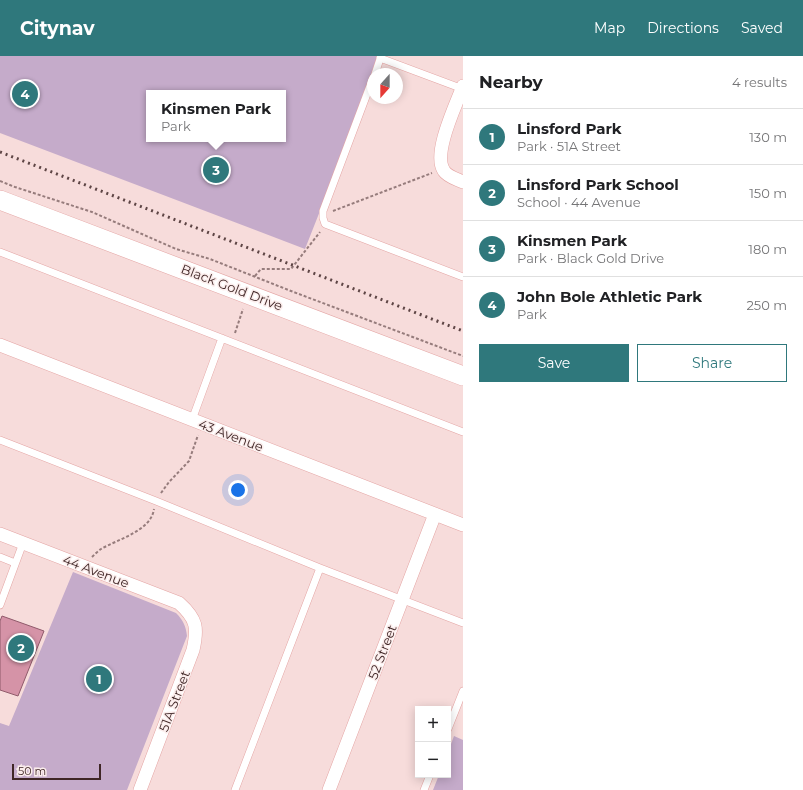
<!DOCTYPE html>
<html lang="en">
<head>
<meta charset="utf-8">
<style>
  :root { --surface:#fff; --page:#f2f2f2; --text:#202124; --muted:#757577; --line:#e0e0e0; --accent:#2f787c }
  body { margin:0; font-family:Montserrat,sans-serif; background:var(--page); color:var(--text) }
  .controls { position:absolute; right:12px; bottom:12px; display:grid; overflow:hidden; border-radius:0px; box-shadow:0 2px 10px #0003 }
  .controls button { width:36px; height:36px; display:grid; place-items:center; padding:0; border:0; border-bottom:1px solid var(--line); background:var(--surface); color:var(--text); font:20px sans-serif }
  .compass { position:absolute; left:367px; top:12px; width:36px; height:36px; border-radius:50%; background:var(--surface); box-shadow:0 2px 10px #0003; rotate:201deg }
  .scale { position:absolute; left:12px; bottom:10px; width:89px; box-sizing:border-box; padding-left:4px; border:2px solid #3f2626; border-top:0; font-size:11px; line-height:14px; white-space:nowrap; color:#3f2626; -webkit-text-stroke:3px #fbedec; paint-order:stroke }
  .you { position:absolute; left:238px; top:434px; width:14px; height:14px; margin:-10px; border:3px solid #fff; border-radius:50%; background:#1a73e8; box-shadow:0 0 0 6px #1a73e833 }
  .badge { display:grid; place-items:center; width:26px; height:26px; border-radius:50%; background:var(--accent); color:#fff; font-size:13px; font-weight:700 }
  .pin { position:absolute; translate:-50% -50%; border:2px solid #fff; box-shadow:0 1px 4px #0006 }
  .popup { position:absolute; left:146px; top:34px; width:140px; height:52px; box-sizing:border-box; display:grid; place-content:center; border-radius:0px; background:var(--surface); filter:drop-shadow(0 1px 3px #0005); font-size:13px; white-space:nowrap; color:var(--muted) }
  .popup b { font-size:15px; color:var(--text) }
  .popup::after { content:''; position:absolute; left:50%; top:100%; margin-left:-8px; border:8px solid transparent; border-top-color:var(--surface) }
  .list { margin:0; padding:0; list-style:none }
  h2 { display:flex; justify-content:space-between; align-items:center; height:52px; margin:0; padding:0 16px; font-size:17px }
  h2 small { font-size:13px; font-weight:400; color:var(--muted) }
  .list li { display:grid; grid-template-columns:26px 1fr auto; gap:12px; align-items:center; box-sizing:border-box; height:56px; padding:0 16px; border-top:1px solid var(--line) }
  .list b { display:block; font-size:15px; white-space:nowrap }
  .list p { margin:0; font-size:13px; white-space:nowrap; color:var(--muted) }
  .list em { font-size:13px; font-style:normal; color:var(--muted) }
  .actions { display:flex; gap:8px; padding:12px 16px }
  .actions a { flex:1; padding:9px 0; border:1px solid var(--accent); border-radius:0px; text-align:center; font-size:14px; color:var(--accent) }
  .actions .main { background:var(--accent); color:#fff }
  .map { position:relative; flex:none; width:463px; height:734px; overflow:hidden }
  header { display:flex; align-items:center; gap:24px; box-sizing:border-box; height:56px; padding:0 20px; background:var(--accent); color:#fff }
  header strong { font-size:19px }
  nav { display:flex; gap:22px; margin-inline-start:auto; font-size:14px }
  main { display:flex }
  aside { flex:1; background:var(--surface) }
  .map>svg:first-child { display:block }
  .green { fill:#c5abca; fill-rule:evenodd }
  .building { fill:#d593a7; stroke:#905a6b }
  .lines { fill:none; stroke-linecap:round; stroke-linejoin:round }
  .lane-casing { stroke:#e4a5a4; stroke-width:8 }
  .street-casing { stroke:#e4a5a4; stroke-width:14 }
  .secondary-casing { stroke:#e4a5a4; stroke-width:20 }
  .path { stroke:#967c7c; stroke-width:2; stroke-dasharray:3 2; stroke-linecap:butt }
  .lane { stroke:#fff; stroke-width:7 }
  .street { stroke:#fff; stroke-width:13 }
  .secondary { stroke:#fff; stroke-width:19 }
  .rail { stroke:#5e4545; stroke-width:3; stroke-dasharray:2 4; stroke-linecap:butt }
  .labels { text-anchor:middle; stroke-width:3; stroke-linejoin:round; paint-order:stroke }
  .street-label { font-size:13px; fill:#3f2626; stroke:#fbedec }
</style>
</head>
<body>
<header>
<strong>Citynav</strong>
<nav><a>Map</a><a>Directions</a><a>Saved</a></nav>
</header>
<main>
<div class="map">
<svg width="463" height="734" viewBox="0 0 463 734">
  <rect width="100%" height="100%" fill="#f7dcdb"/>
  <path class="green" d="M 0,0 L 381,0 L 305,193 L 0,77 ZM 149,37 L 283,37 L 283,83 L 149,83 Z
    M 73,516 L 176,557 C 183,564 186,570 187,580 L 127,734 L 0,734 L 0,667 L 9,670 Z
    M 454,680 L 463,684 L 463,734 L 433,734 L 439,719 L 448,719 L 448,696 Z"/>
  <path class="building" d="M 2,560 L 44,575 L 18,640 L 0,634 L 0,565 Z"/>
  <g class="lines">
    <defs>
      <path id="lane" d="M 380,2 L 463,33
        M 375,18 L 381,0
        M 373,22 L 323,155 L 323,162 L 325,168 L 463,221
        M 0,196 L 463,376
        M 192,364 L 222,282
        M 0,384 L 156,445 L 320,512 L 463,567
        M 0,501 L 15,507
        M 0,549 L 23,487
        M 448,673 L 463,635
        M 235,734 L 320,512
        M 424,734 L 430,719"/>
      <path id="street" d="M 463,30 C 456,49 432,98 444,115 C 448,121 457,123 463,126
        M 0,289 L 463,469
        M 0,478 L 179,547 C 197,563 198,572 193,594 L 140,734
        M 329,734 L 435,458"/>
      <path id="secondary" d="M 0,144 L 463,320"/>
    </defs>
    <use href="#lane" class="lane-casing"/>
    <use href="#street" class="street-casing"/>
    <use href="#secondary" class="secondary-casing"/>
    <path class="path" d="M 0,125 L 15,131 L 92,156 L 176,193 L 210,203 L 291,235 L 463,300
      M 333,155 L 432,117
      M 255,220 L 261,213 L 291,213 L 320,176
      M 235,277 L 243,253
      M 161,437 L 169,426 L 189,405 L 198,379
      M 92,501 C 95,498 98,495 101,493 C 118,483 151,475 154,453"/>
    <use href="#lane" class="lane"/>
    <use href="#street" class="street"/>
    <use href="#secondary" class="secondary"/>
    <path class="rail" d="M 0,96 L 463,275"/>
  </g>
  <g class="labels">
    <g class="street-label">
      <text transform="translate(232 231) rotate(21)" y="5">Black Gold Drive</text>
      <text transform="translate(231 379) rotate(21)" y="5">43 Avenue</text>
      <text transform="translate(96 515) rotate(21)" y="5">44 Avenue</text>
      <text transform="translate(382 596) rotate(-69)" y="5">52 Street</text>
      <text transform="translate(174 645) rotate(-69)" y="5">51A Street</text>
    </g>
  </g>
</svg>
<div class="controls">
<button>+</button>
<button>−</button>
</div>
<svg class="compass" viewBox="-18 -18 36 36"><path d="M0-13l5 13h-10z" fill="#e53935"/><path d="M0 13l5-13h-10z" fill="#757577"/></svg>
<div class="scale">50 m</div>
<div class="you"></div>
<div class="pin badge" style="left:99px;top:623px">1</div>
<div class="pin badge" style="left:21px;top:592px">2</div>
<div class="pin badge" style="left:216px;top:114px">3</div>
<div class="popup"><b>Kinsmen Park</b>Park</div>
<div class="pin badge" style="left:25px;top:38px">4</div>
</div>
<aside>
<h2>Nearby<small>4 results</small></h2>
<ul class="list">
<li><span class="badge">1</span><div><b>Linsford Park</b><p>Park · 51A Street</p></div><em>130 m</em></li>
<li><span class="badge">2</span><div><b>Linsford Park School</b><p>School · 44 Avenue</p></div><em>150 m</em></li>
<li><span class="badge">3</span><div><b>Kinsmen Park</b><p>Park · Black Gold Drive</p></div><em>180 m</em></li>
<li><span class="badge">4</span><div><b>John Bole Athletic Park</b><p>Park</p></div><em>250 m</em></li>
</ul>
<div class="actions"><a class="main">Save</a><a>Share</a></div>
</aside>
</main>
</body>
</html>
